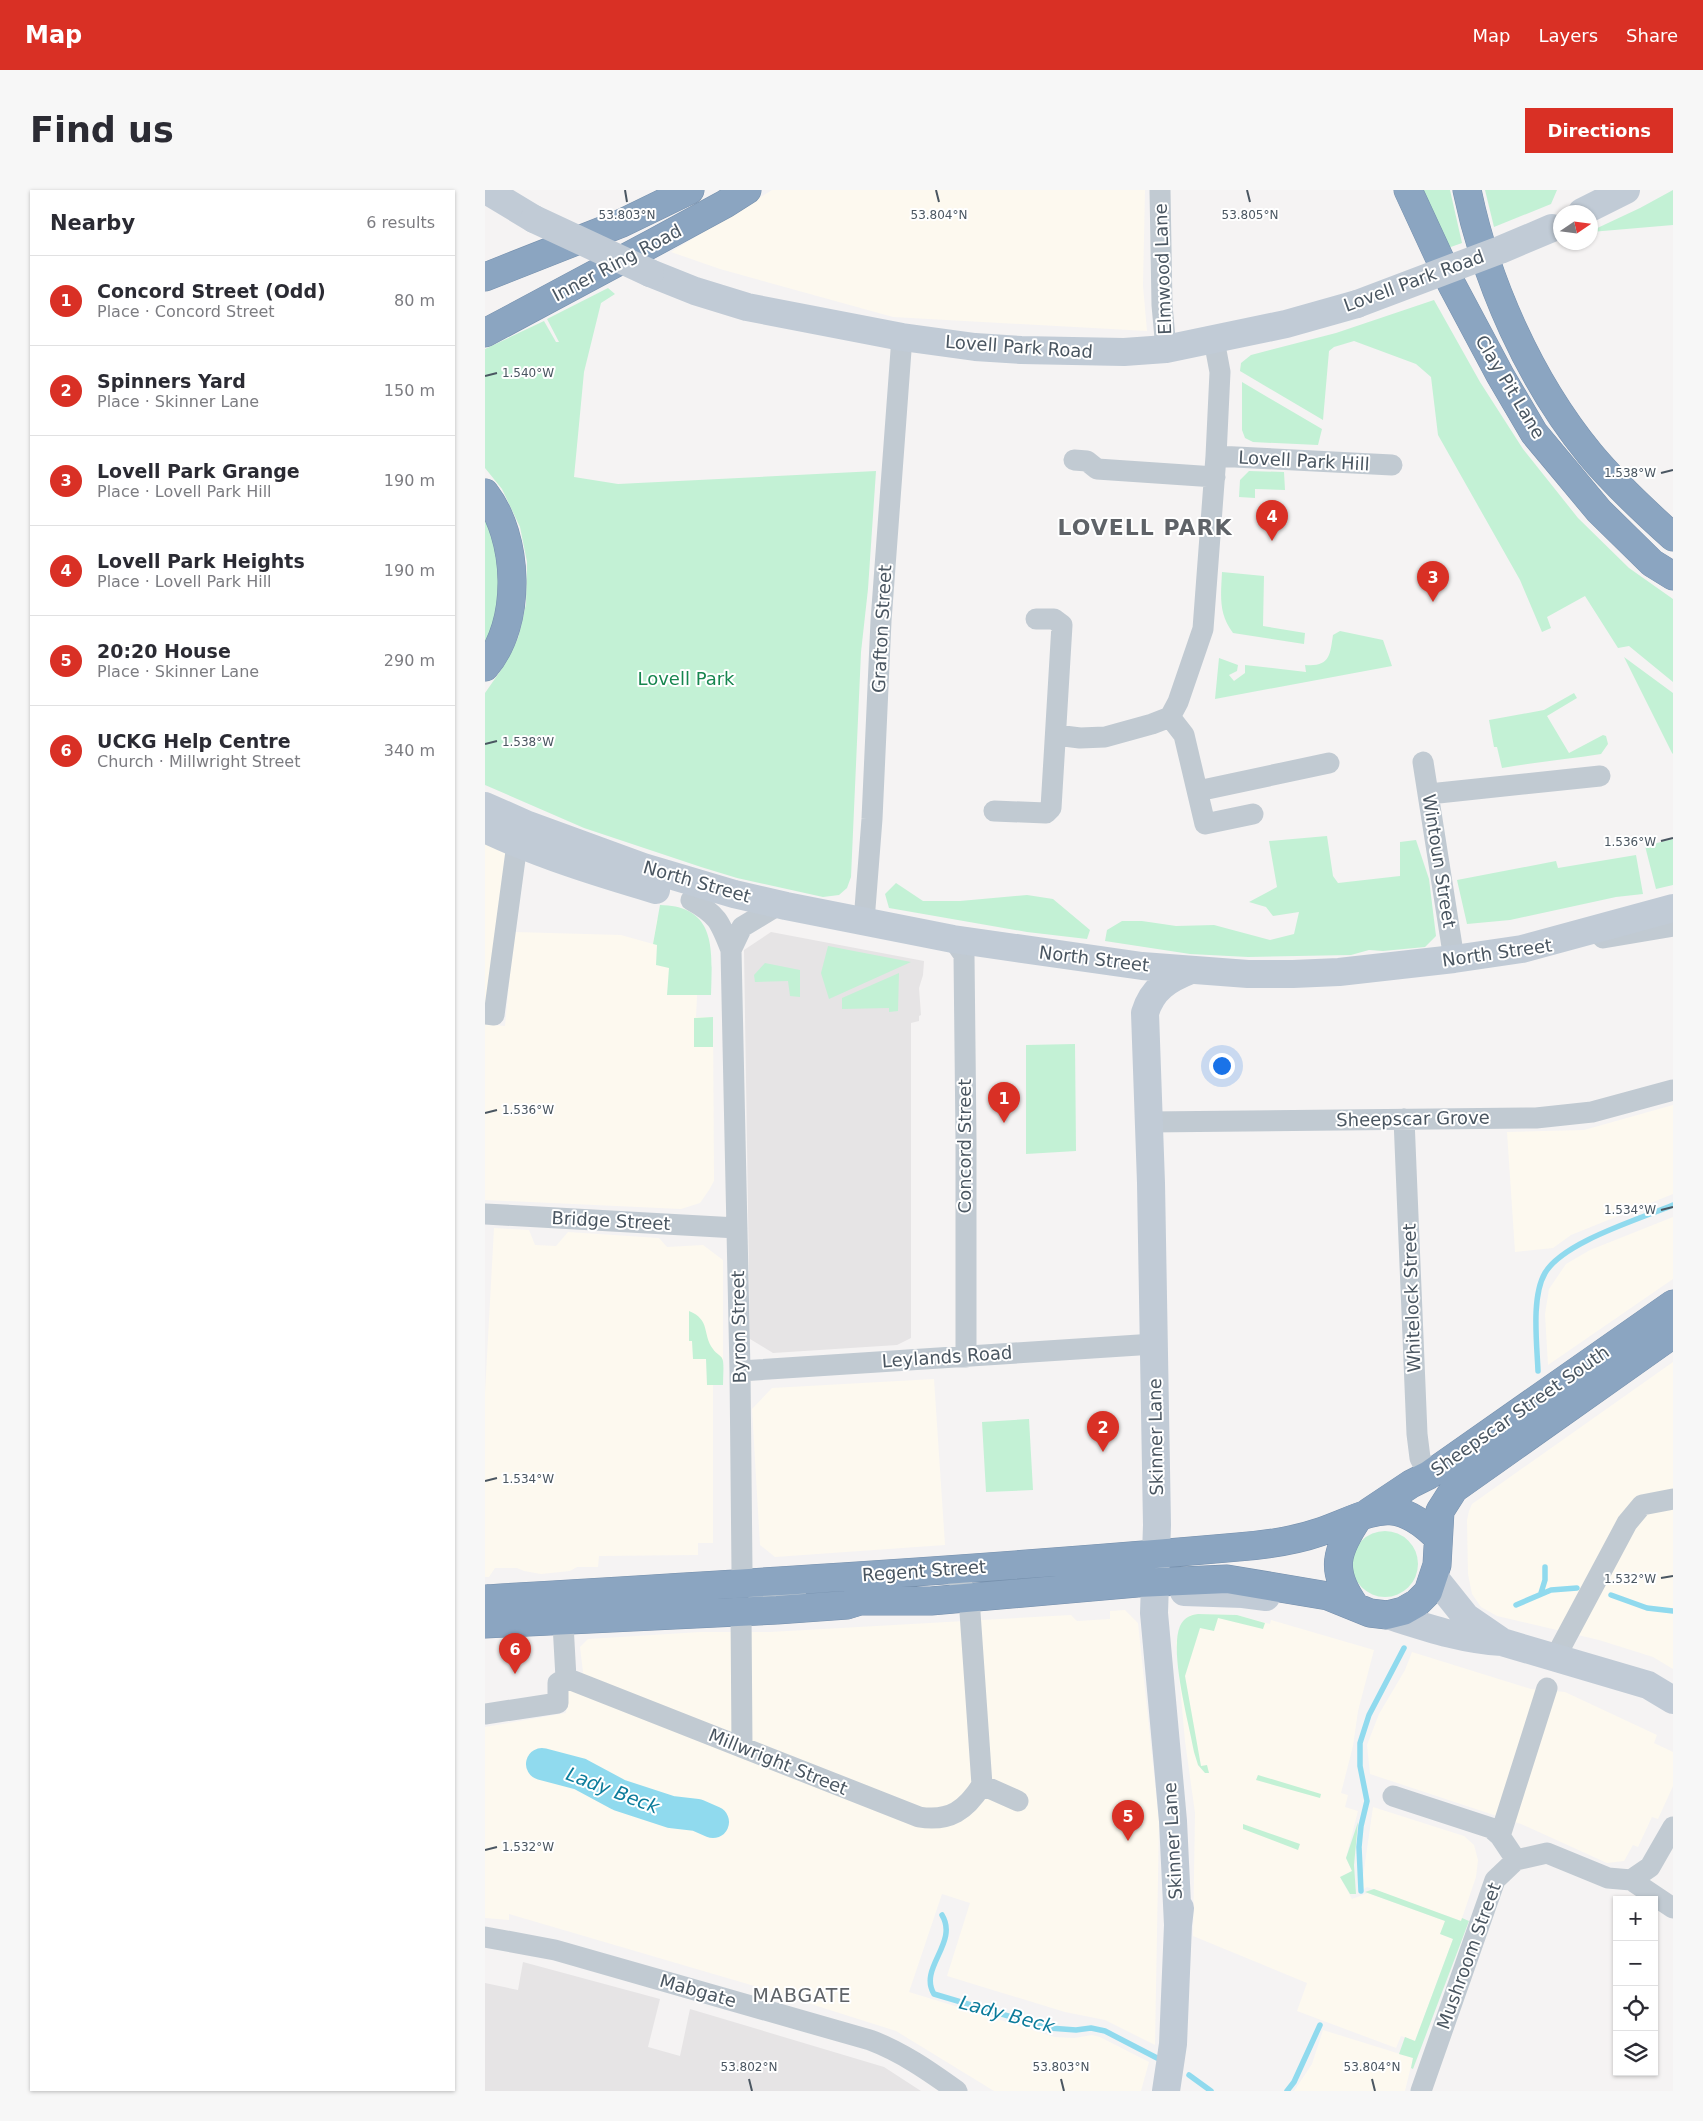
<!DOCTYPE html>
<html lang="en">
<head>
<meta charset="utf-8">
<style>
  :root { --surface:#fff; --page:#f7f7f7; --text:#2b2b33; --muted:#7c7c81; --line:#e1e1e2; --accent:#d93025 }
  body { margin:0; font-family:"DejaVu Sans",sans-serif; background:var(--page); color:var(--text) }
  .controls { position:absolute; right:15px; bottom:15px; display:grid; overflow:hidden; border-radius:0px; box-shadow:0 1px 4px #0004 }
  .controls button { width:45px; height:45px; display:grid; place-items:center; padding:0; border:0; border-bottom:1px solid var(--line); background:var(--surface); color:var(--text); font:25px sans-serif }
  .compass { position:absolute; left:1068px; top:15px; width:45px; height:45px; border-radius:50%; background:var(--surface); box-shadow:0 1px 4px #0004; rotate:77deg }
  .you { position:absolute; left:736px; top:875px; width:18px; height:18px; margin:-12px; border:4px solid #fff; border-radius:50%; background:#1a73e8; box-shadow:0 0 0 8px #1a73e833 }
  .badge { display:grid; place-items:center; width:32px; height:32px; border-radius:50%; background:var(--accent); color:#fff; font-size:16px; font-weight:700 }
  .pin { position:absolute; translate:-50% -41px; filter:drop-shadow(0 1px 2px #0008) }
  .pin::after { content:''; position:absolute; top:26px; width:18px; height:15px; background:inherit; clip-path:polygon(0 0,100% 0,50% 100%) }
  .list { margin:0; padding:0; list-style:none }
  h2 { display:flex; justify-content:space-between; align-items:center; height:65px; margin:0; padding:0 20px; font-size:21px }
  h2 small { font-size:16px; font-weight:400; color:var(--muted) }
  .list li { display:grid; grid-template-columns:32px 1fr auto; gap:15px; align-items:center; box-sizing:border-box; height:90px; padding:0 20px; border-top:1px solid var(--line) }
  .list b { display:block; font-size:19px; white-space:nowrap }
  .list p { margin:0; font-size:16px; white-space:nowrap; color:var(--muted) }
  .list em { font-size:16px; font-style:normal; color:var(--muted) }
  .icon { flex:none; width:28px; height:28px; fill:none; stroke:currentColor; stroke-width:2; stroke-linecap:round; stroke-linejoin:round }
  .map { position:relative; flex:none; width:1188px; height:1901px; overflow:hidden; border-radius:0px }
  header { display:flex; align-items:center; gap:30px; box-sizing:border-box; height:70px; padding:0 25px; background:var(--accent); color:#fff }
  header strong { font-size:24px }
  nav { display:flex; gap:28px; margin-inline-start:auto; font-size:18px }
  .intro { display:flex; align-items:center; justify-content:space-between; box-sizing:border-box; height:120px; padding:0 30px }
  h1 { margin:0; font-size:35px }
  .button { padding:12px 22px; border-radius:0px; background:var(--accent); color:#fff; font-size:18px; font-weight:700 }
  main { display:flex; gap:30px; padding:0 30px }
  aside { flex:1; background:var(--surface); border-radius:0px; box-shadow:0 1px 4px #0004 }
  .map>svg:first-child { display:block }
  .commercial { fill:#fdf9ef }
  .education { fill:#e6e4e5 }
  .green { fill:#c3f1d5 }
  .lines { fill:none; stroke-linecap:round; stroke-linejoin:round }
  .stream { stroke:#90daee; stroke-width:5.5 }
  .river { stroke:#90daee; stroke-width:32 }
  .highway-casing { stroke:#7690ad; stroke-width:29 }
  .street { stroke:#c1cad2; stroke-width:21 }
  .secondary { stroke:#c1cbd6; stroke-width:28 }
  .highway { stroke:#8ba5c1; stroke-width:28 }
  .secondary-bridge { stroke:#c1cbd6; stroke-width:28 }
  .ticks { fill:none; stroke:#4a5661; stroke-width:2 }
  .labels { text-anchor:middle; stroke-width:4; stroke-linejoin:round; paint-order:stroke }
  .street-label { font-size:18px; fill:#4a5661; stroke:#fff }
  .park-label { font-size:18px; fill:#17864f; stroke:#fff }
  .water-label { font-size:19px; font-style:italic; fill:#0c7c9b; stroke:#fff }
  .neighbourhood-label { font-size:19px; letter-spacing:1px; fill:#5f6368; stroke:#fff }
  .district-label { font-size:22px; font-weight:bold; letter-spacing:1px; fill:#5f6368; stroke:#fff }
  .ticks-label { font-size:12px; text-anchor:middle; fill:#4a5661; stroke:#fff; stroke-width:4; stroke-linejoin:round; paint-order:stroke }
</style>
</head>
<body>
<header>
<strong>Map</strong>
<nav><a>Map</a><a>Layers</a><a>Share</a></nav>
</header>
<div class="intro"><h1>Find us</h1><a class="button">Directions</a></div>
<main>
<aside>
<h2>Nearby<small>6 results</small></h2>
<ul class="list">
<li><span class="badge">1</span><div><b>Concord Street (Odd)</b><p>Place · Concord Street</p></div><em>80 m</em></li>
<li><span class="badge">2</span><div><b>Spinners Yard</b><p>Place · Skinner Lane</p></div><em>150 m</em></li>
<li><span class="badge">3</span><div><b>Lovell Park Grange</b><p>Place · Lovell Park Hill</p></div><em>190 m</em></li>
<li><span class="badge">4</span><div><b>Lovell Park Heights</b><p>Place · Lovell Park Hill</p></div><em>190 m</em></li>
<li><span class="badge">5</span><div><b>20:20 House</b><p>Place · Skinner Lane</p></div><em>290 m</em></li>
<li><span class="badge">6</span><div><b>UCKG Help Centre</b><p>Church · Millwright Street</p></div><em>340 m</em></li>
</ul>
</aside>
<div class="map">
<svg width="1188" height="1901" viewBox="0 0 1188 1901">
  <rect width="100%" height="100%" fill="#f5f3f3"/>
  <path class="commercial" d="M 287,0 L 660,0 L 658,96 L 662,141 L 408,127 L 235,79 L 186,62 Z
    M 0,648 L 28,661 L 0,821 Z
    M 172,728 L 213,786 L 211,827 L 228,827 L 229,991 L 224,1000 L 215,1013 L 196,1019 L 0,1010 L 0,834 L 20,836 L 29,742 L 136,745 L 168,754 Z
    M 1188,915 L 1188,1004 L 1086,1045 L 1068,1058 L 1030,1062 L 1022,942 L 1099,940 Z
    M 1188,1027 L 1188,1089 L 1063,1175 L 1060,1124 L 1064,1099 L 1081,1074 L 1105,1060 Z
    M 9,1038 L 44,1040 L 50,1055 L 71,1056 L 83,1042 L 174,1048 L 182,1057 L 218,1055 L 238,1070 L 238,1195 L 228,1195 L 228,1353 L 213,1353 L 213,1365 L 114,1366 L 113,1377 L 92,1377 L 85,1381 L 56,1384 L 39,1381 L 32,1378 L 10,1378 L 4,1387 L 0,1387 L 0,1203 Z
    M 1188,1172 L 1188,1479 L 1168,1467 L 1114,1450 L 1012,1426 L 996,1417 L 987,1404 L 983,1384 L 982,1330 L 984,1321 L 987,1314 Z
    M 449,1189 L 460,1355 L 290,1367 L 275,1355 L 267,1219 L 287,1198 Z
    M 640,1420 L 653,1433 L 674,1631 L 670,1855 L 620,1830 L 580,1822 L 462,1786 L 485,1713 L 457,1704 L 424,1802 L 570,1847 L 589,1848 L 607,1845 L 615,1847 L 664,1872 L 656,1901 L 509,1901 L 411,1841 L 266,1795 L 24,1724 L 24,1730 L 0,1728 L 0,1537 L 81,1523 L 83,1500 L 98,1482 L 95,1457 L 103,1449 L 215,1442 L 285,1442 L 586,1425 L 592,1431 L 625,1429 L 625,1421 Z
    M 713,1424 L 752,1425 L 785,1434 L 786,1430 L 889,1460 L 873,1521 L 868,1556 L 856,1603 L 863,1605 L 860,1617 L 873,1621 L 861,1668 L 867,1681 L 855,1687 L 867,1709 L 883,1703 L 960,1731 L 956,1744 L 968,1749 L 930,1851 L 916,1846 L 911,1858 L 812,1821 L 822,1793 L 708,1746 L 710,1623 L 700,1551 L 691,1453 L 695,1437 L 700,1429 L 706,1425 Z
    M 927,1462 L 1046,1499 L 1080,1502 L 1172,1545 L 1169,1553 L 1188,1562 L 1188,1596 L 1173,1629 L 1167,1627 L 1153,1657 L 1148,1655 L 1139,1671 L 1122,1673 L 1036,1634 L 885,1584 L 882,1555 L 894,1524 L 920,1480 Z
    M 888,1617 L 979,1646 L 989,1655 L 993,1670 L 991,1687 L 976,1731 L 882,1697 L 876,1701 Z
    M 838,1840 L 928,1868 L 920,1901 L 809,1901 L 827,1874 Z"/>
  <path class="education" d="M 286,742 L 439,771 L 438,785 L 434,798 L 436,825 L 434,826 L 434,831 L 426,833 L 426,1148 L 412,1155 L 288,1163 L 265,1149 L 259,760 Z
    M 38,1772 L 175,1809 L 163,1857 L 195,1866 L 205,1819 L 399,1877 L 436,1901 L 0,1901 L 0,1793 L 33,1800 Z"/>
  <path class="green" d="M 932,0 L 965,0 L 977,53 L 963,58 Z
    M 1000,0 L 1072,0 L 1066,14 L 1009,37 Z
    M 1188,0 L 1188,35 L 1106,42 L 1106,41 L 1155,18 Z
    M 123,98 L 130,104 L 116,113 L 99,182 L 89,287 L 133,294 L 391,281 L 383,399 L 376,462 L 366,687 L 362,698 L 354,705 L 338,707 L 252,688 L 216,677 L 99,638 L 0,595 L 0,503 L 16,480 L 33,448 L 41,414 L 42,372 L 35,337 L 17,299 L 0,278 L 0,159 L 59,131 L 71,152 L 74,152 L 62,129 Z
    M 949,110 L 995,192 L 1038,259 L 1093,328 L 1144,378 L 1188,409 L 1188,492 L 1144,456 L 1133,458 L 1100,406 L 1062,427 L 1066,438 L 1057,442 L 1035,390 L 953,245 L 946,187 L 931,174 L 869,151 L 849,157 L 844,161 L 838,230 L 755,181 L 756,173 L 766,165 L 851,143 Z
    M 757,192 L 837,239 L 833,255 L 768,252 L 760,248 L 757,240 Z
    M 764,281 L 799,282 L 800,300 L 770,299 L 770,308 L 754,307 L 755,290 Z
    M 0,318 L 12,346 L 16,415 L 0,458 Z
    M 737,382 L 779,386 L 778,436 L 820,443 L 819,454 L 748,443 C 733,423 736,405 737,382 Z
    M 855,441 L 898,450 L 907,476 L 730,509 L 734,468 L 753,475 L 752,481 L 744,485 L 749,491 L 760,483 L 760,475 L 821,482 L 820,475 C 845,477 845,465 848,445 Z
    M 1139,467 L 1188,503 L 1188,564 L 1187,563 Z
    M 1089,503 L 1092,508 L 1062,526 L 1084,563 L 1118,545 L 1121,546 L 1123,554 L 1116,564 C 1084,569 1051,572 1017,578 L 1012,557 L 1009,557 L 1004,530 L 1059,520 Z
    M 842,646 L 848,686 L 853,693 L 915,686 L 915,652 L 931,650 L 944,689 L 951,746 L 940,757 L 898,761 L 884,760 L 866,765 L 763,767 L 705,764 L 620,751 L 622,740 L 637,731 L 657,731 L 691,736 L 729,735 L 785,750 L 809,744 L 814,722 L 788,726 L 781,717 L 764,712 L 792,697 L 784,651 Z
    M 1188,649 L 1188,695 L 1171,699 L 1160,656 Z
    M 1151,665 L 1158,704 L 1131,707 L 1025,730 L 982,734 L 972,690 L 1071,671 L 1073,678 Z
    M 411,693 L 438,711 L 475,711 L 542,705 L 568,709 L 605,740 L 602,749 L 542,742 L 404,718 L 400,704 Z
    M 175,715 C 233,716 227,762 226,805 L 182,805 L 184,778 L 171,775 L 172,755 L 168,754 Z
    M 343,756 L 426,772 L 344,809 L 336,783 Z
    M 280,773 L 315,780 L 315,807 L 305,806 L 303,791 L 270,792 L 269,785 Z
    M 414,783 L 413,821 L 404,822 L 404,818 L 357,819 L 357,808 Z
    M 228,827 L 228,857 L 209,857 L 209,828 Z
    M 590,854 L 591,961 L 541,964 L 541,855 Z
    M 204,1121 C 226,1130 217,1144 228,1159 C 231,1164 237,1165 238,1171 C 239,1178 238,1187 238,1195 L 222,1195 L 221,1169 L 208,1169 L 207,1151 L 204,1151 Z
    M 544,1229 L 548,1300 L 501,1302 L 497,1232 Z
    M867 1374a33 33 0 1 1 66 0a33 33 0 1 1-66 0Z
    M 713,1424 L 752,1425 L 780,1433 L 778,1439 L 733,1428 L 729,1441 L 715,1438 L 700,1486 L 716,1576 L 722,1575 L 724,1583 L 720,1583 L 713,1575 L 709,1562 C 704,1533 684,1462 695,1436 C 699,1428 704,1425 713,1424 Z
    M 773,1585 L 836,1604 L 835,1608 L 771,1590 Z
    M 873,1632 L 869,1675 L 871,1704 L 865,1704 L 855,1687 L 867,1681 L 861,1668 Z
    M 758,1634 L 815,1654 L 813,1660 L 758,1639 Z
    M 889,1699 L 976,1731 L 977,1728 L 984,1731 L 928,1879 L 926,1878 L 928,1868 L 914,1864 L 920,1847 L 930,1851 L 968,1749 L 955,1744 L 960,1731 L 880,1702 Z"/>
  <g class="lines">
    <path class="stream" d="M 1053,1181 C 1052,1154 1046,1107 1060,1083 C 1078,1052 1155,1029 1188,1015
      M 1056,1403 L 1060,1390 L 1060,1377
      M 1126,1405 L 1162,1418 L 1188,1421
      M 1031,1415 L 1066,1400 L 1092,1398
      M 876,1701 L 874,1657 L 876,1636 L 882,1611 L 875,1576 L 875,1553 L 884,1525 L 919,1458
      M 457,1725 C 474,1753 433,1778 449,1804 L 564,1838 L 591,1840 L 606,1838 L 620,1841 L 672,1868
      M 704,1885 L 726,1901
      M 802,1901 L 809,1892 L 835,1835"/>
    <path class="river" d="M 57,1574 L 95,1584 L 134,1605 L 186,1622 L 212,1625 L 228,1632"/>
    <defs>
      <path id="highway" d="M 923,0 L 967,95 L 1015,185 L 1049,243 L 1114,321 L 1167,373 L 1188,386
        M 982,0 C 1001,92 1045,191 1105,264 C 1130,294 1159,321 1188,347
        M 0,87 L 137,33 L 205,0
        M 0,143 L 170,52 L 240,14 L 262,0
        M 0,303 C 34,347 38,433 0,477
        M 884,1322 L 926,1294 L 944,1285 L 1188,1114
        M 0,1409 C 251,1394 503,1379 753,1357 C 780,1355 809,1351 835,1342 C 886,1324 908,1302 953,1348
        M 870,1416 C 844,1380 851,1361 874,1327
        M 0,1434 L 292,1420 L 362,1415 L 375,1411 L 446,1411 L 652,1393 L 742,1389 L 843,1406 L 885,1423 L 902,1425 L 918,1421 L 932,1413 L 943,1402 L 952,1375 L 955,1321 L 969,1299 L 1188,1144"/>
    </defs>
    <use href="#highway" class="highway-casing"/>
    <path class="street" d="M 675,0 L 677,115 L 681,159
      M 729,150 L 735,182 L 731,266 L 907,275
      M 589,270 L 602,271 L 612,279 L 730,287
      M 685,527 L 699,545 L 720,634 L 768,624
      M 571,545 L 595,548 L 620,547 L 667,534 L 685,527 L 693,512 L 718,439 L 731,266
      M 938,572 L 969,769
      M 713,601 L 844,573
      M 944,604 L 1115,586
      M 509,621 L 561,623 L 566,618 L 577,435 L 569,429 L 551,429
      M 206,710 C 233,725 235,732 246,760 L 255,1181 L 257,1381 C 272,1409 281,1408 311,1407
      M 379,731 L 387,629 L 396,431 L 417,147
      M 1118,748 L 1188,736
      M 468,749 L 479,765 L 481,949 L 481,1167
      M 246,760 L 257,737 L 295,714
      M 0,824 L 9,825 L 32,654
      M 919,929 L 932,1244 L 935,1268 L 944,1285
      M 664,932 L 1051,928 L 1107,922 L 1188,900
      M 0,1024 L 252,1038
      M 255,1181 L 669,1154
      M 77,1416 L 81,1488
      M 256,1421 L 257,1557
      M 1070,1468 L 1142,1333 L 1157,1315 L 1188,1309
      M 81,1488 L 434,1627 C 465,1632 481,1620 497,1595 L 484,1408 L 473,1389 L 464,1379
      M 0,1524 L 73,1513 L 73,1493 L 81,1488
      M 497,1595 L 533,1611
      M 908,1606 L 1006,1638 L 1015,1646
      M 1031,1670 L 1062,1663 L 1123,1688 L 1146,1690 L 1188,1718
      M 1146,1690 L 1165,1677 L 1188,1637
      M 0,1747 L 70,1760 L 385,1850 C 417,1862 444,1881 472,1901
      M 936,1901 L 1010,1690 L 1031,1670 L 1015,1646 L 1062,1498"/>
    <path class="secondary" d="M 1,0 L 49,29
      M 1097,22 L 1141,0
      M 165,83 L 210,101 L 262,117 L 417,147 L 490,157 L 536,160 L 639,162 L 681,159 L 801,134 L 872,114
      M 0,616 L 43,635 L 158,677 L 249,704 L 301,716 L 468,749 L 657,776 L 763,784 L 808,784 L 854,782 L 969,769 L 1037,759 L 1188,718
      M 0,639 C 55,665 113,683 171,700
      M 949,1387 L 981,1427 L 1016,1451
      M 699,1402 L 758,1404 L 781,1407
      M 902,1425 C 940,1437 977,1450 1017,1452 L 1163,1495 L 1188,1510
      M 693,1735 L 688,1631 L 669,1423 L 672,1335 L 666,993 L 660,823 C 667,799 683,789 706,780
      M 681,1901 L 688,1854 L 693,1735 L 695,1718"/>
    <use href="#highway" class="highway"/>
    <path class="secondary-bridge" d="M 49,29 L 165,83
      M 872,114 L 1015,60 L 1067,38"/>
  </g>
  <path class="ticks" d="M 140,0 L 142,12M 451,0 L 454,12M 762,0 L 765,12M 0,186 L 12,183M 1176,283 L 1188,280M 0,554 L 12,551M 1176,651 L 1188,648M 0,923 L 12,920M 1176,1020 L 1188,1017M 0,1291 L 12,1288M 1176,1388 L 1188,1386M 0,1660 L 12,1657M 264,1889 L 267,1901M 576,1889 L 579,1901M 887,1889 L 890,1901"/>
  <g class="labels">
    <g class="street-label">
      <text transform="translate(132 73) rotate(-28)" y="6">Inner Ring Road</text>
      <text transform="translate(678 79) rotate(-92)" y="6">Elmwood Lane</text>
      <text transform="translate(929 91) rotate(-20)" y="6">Lovell Park Road</text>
      <text transform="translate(534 157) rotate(4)" y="6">Lovell Park Road</text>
      <text transform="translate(1025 197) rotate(59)" y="6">Clay Pit Lane</text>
      <text transform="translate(819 271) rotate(3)" y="6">Lovell Park Hill</text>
      <text transform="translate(397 439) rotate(-87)" y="6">Grafton Street</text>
      <text transform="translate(954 671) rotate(81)" y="6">Wintoun Street</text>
      <text transform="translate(212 692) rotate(16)" y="6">North Street</text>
      <text transform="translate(1012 763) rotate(-8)" y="6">North Street</text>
      <text transform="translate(609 769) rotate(7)" y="6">North Street</text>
      <text transform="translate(928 929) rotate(-1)" y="6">Sheepscar Grove</text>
      <text transform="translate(480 956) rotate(-90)" y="6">Concord Street</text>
      <text transform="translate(126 1031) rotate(3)" y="6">Bridge Street</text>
      <text transform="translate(927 1108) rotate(-92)" y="6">Whitelock Street</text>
      <text transform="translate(254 1137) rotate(-91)" y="6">Byron Street</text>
      <text transform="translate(462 1167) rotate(-4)" y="6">Leylands Road</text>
      <text transform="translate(1035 1221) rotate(-35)" y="6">Sheepscar Street South</text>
      <text transform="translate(671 1247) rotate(-91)" y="6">Skinner Lane</text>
      <text transform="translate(439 1381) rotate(-4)" y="6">Regent Street</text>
      <text transform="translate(293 1572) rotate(22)" y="6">Millwright Street</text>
      <text transform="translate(688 1651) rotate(-93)" y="6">Skinner Lane</text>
      <text transform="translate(984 1766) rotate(-70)" y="6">Mushroom Street</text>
      <text transform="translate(213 1801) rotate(16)" y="6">Mabgate</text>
    </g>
    <g class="park-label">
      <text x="201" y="495">Lovell Park</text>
    </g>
    <g class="water-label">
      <text transform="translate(128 1600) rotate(21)" y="7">Lady Beck</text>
      <text transform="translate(522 1824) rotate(15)" y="7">Lady Beck</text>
    </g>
    <g class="neighbourhood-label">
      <text x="317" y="1812">MABGATE</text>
    </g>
    <g class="district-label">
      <text x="660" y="345">LOVELL PARK</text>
    </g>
  </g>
  <g class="ticks-label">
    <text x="142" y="29">53.803°N</text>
    <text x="454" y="29">53.804°N</text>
    <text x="765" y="29">53.805°N</text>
    <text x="43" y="187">1.540°W</text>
    <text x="1145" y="287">1.538°W</text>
    <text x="43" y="556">1.538°W</text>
    <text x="1145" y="656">1.536°W</text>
    <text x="43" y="924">1.536°W</text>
    <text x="1145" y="1024">1.534°W</text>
    <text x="43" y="1293">1.534°W</text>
    <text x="1145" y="1393">1.532°W</text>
    <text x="43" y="1661">1.532°W</text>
    <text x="264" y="1881">53.802°N</text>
    <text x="576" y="1881">53.803°N</text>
    <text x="887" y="1881">53.804°N</text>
  </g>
</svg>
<div class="controls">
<button>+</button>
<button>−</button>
<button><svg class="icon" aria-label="locate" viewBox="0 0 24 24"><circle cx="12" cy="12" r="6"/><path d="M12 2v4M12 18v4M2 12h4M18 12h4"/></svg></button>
<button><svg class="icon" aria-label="layers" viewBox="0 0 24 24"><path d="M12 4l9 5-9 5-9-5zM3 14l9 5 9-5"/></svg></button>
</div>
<svg class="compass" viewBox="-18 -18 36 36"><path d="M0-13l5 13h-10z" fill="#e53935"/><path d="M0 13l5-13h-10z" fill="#7c7c81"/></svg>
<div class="you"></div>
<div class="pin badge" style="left:519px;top:933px">1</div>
<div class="pin badge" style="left:618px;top:1262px">2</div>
<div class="pin badge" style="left:948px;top:412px">3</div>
<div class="pin badge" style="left:787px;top:351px">4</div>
<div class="pin badge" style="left:643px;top:1651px">5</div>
<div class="pin badge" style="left:30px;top:1484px">6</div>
</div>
</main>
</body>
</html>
